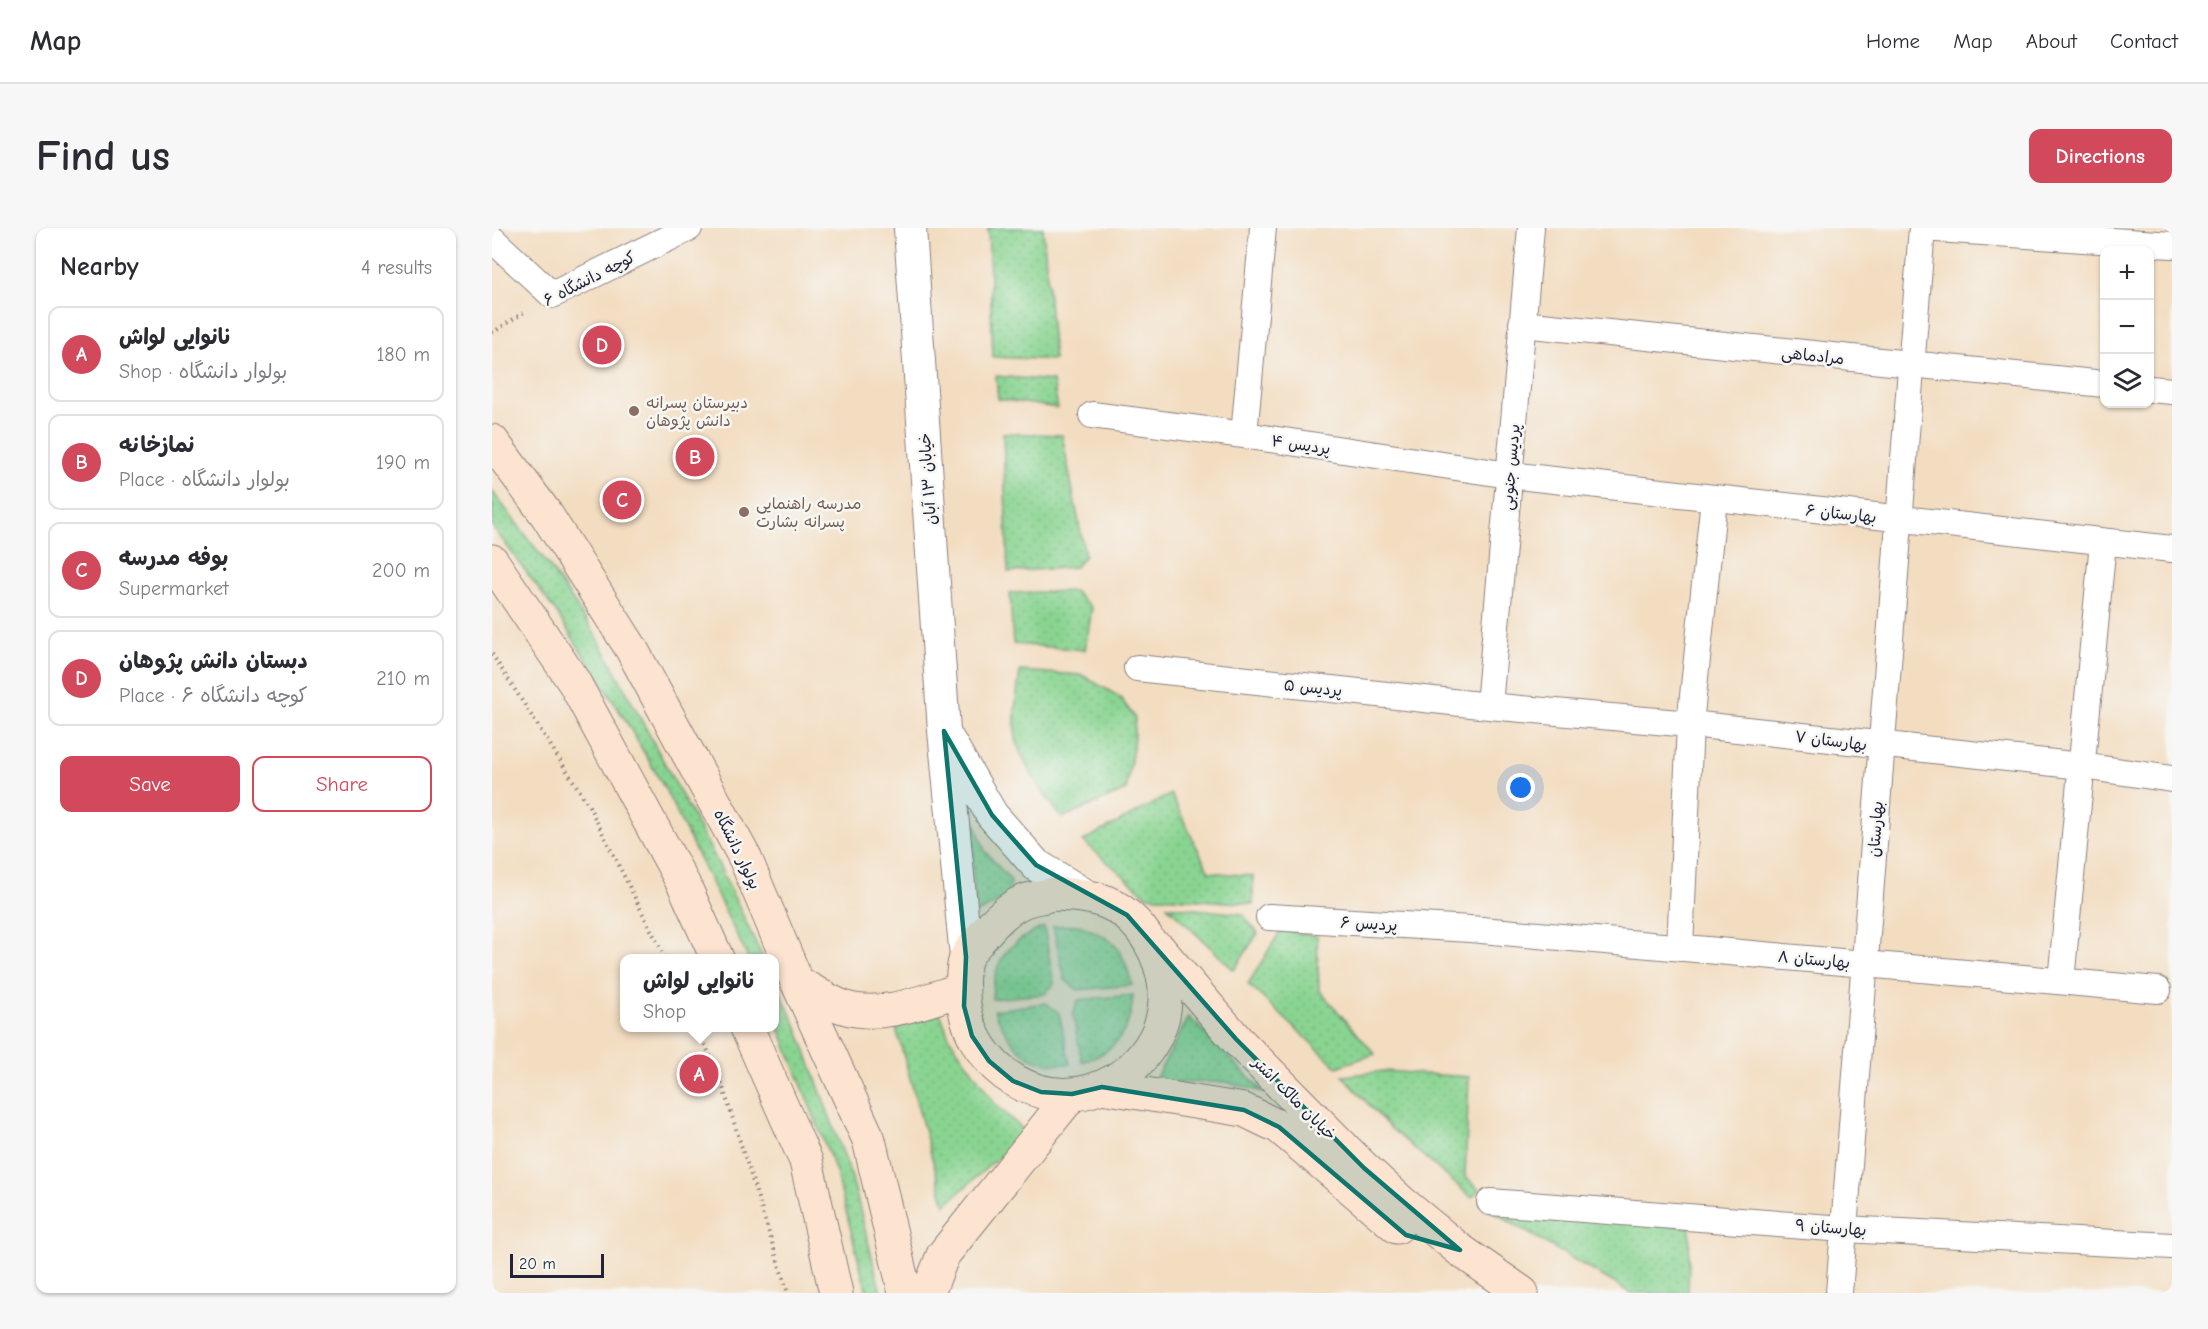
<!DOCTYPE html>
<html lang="en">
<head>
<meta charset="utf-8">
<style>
  :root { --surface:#fff; --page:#f7f7f7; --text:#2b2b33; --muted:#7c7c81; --line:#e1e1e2; --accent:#d1495b }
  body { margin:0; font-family:"Comic Neue","Playpen Sans Arabic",sans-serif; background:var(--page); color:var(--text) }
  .controls { position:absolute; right:18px; top:18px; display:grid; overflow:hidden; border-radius:12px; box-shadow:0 2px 4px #0004 }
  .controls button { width:54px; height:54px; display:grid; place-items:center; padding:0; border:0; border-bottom:2px solid var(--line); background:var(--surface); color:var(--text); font:30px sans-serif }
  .scale { position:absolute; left:18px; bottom:15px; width:94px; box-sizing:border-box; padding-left:6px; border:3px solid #22223b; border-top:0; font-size:16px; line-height:21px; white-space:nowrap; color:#22223b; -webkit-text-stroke:4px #f6f6f2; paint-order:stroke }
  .you { position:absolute; left:1029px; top:560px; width:21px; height:21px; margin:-15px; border:4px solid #fff; border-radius:50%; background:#1a73e8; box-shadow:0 0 0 9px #1a73e833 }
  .badge { display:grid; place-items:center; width:39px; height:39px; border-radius:50%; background:var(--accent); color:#fff; font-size:20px; font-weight:700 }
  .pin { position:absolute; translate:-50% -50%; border:3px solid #fff; box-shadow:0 2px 6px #0006 }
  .popup { position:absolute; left:128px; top:726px; width:159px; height:78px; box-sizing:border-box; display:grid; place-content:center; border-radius:12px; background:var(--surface); filter:drop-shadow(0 2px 4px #0005); font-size:20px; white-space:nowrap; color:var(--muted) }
  .popup b { font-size:22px; color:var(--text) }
  .popup::after { content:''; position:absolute; left:50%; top:100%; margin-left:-12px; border:12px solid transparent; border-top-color:var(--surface) }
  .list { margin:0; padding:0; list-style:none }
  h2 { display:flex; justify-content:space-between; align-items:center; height:78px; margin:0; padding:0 24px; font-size:26px }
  h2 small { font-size:20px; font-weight:400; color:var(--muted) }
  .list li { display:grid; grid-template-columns:39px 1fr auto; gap:18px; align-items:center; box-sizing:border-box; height:96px; margin:0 12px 12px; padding:0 12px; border:2px solid var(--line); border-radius:12px }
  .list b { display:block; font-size:22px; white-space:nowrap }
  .list p { margin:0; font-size:20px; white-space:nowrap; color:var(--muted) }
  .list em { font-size:20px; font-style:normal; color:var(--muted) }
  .actions { display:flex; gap:12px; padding:18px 24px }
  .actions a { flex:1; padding:14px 0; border:2px solid var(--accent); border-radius:12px; text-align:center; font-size:21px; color:var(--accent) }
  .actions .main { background:var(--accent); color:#fff }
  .icon { flex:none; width:33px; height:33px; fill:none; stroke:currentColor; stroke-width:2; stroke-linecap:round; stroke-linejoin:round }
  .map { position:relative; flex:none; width:1680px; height:1065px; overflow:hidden; border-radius:12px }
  header { display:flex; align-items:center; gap:36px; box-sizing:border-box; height:84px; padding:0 30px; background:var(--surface); border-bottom:2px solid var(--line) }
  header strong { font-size:28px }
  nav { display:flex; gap:33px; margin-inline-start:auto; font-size:21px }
  .intro { display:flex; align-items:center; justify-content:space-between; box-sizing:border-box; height:144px; padding:0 36px }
  h1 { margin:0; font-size:42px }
  .button { padding:15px 27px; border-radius:12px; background:var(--accent); color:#fff; font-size:21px; font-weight:700 }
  main { display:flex; gap:36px; padding:0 36px }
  aside { flex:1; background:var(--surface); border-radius:12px; box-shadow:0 2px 4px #0004 }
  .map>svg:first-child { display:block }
  .grass { fill:url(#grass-dots); stroke:#567b66; stroke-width:1.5 }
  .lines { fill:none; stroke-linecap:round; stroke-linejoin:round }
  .minor-casing { stroke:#8a807e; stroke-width:28 }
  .tertiary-casing { stroke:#8a807e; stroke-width:34 }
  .secondary-casing { stroke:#8a807e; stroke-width:35 }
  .path { stroke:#8a807e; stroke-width:4; stroke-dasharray:1.5 4.5; stroke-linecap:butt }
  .minor { stroke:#fff; stroke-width:26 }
  .tertiary { stroke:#fff; stroke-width:32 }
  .secondary { stroke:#fde4d1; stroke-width:33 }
  .marked { fill:#0f766e; fill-opacity:0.2; stroke:#0f766e; stroke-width:4.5; stroke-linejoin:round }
  .education-dot { fill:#8d6e63; stroke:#f6f6f2; stroke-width:2 }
  .labels { text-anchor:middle; stroke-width:5; stroke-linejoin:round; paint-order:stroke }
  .street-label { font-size:16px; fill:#22223b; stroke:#f6f6f2 }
  .education-label { font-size:16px; fill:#785e54; stroke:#f6f6f2; text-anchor:start }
</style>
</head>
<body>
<header>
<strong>Map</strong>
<nav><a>Home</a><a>Map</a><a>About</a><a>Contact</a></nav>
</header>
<div class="intro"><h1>Find us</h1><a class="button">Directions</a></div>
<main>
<aside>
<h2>Nearby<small>4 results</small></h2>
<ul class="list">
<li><span class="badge">A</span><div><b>نانوایی لواش</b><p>Shop · بولوار دانشگاه</p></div><em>180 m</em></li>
<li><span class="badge">B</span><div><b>نمازخانه</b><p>Place · بولوار دانشگاه</p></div><em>190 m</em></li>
<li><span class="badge">C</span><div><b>بوفه مدرسه</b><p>Supermarket</p></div><em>200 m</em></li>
<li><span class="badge">D</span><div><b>دبستان دانش پژوهان</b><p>Place · کوچه دانشگاه ۶</p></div><em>210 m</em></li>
</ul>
<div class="actions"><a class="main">Save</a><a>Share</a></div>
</aside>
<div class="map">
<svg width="1680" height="1065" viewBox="0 0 1680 1065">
  <defs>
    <pattern id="grass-dots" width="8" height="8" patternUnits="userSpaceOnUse" patternTransform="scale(1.5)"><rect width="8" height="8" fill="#89d491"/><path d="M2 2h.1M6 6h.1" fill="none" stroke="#76b67e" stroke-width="1.8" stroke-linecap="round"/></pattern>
  </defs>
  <rect width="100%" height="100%" fill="#f6f6f2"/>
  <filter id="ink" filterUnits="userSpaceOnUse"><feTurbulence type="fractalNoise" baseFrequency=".0167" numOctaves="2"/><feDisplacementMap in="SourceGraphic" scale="12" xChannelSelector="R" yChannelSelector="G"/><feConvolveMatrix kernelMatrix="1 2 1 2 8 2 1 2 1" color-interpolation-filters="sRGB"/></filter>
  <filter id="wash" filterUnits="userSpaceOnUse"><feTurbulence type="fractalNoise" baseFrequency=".008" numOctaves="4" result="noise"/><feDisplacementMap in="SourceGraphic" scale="24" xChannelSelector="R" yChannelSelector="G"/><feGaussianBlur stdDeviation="1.35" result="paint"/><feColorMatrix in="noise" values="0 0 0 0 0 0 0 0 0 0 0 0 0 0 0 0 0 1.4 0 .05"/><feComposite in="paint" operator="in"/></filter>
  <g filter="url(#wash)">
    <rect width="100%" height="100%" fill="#f3ddc1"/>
    <path class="grass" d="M 496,0 L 551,0 L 562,132 L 501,129 Z
      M 504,148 L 561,153 L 566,180 L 506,171 Z
      M 511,205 L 570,207 L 593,327 L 584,339 L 516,344 Z
      M 0,263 L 58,339 L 105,409 L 225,633 L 271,730 L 256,730 L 172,559 L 135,495 L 64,384 L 0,298 Z
      M 582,363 L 600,380 L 593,422 L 521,416 L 518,365 Z
      M 528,443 L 590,447 L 628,469 L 643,490 L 641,520 L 634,562 L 570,590 C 554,568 535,544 526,518 C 519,498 525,465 528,443 Z
      M 679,566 L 717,644 L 761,648 L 761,676 L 655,668 L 591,613 Z
      M 482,592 L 493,623 L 519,653 C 518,671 499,678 485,685 L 481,645 Z
      M 675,678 L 750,686 L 766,705 L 742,742 Z
      M 586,697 C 623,710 631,720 640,757 L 586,762 L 573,752 L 561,698 Z
      M 552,699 L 562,756 L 553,766 L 500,771 C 502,730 515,715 552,699 Z
      M 789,702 L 825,708 L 827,762 L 883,826 L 845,839 L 756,756 Z
      M 282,752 L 305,799 L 360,950 L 389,1065 L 375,1065 L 344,944 L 282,787 Z
      M 641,767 C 639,801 625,824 590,834 L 581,787 L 586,772 Z
      M 554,775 L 567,785 L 578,836 C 534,839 519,819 502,782 Z
      M 448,785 L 458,811 L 504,877 L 537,907 L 499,936 L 453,977 L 404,800 Z
      M 697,789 L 772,864 L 734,854 L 661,855 Z
      M 892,843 L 977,849 L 973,948 L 988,962 L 979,969 L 896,898 L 851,848 Z
      M 994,980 L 1198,999 L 1196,1065 L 1139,1065 Z"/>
  </g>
  <g filter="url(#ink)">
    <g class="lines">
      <defs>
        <path id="minor" d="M 1430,0 L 1680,17
          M 0,11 L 60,67 L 197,0
          M 1030,96 L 1612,156
          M 1658,161 L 1680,163
          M 600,187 L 752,207 L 1017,247 L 1680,321
          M 752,207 L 771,0
          M 645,440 L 997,478 L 1198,496 L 1590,538 L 1680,551
          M 997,478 L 1039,0
          M 777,689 L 978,701 L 1666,762
          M 1188,720 L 1198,496 L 1222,271
          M 1569,753 L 1611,314
          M 998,974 L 1352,1001 L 1680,1018
          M 1347,1065 L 1430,0"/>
        <path id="tertiary" d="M 418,0 L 452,503 L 474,729
          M 457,513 L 500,587 L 544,637 L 593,667"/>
        <path id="secondary" d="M 0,213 L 54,286 L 139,420 L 253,630 L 305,754 L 377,912 L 413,1065
          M 0,333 L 82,454 L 193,659 L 225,730
          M 561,666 C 579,667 597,667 614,674 C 657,693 682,748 670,792 C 663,817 645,839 623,852 C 556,892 477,844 471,768 C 470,757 470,737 475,728 C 479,720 487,713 492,706 C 502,694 515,681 530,674 C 539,670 551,669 561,666 Z
          M 667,721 L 744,811 L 872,940 L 908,973 L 968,1022 L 1030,1065
          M 305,754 C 319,762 335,773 351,779 C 389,792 434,772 471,761
          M 255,800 L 314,933 L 344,1065
          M 610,859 L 752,882 L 787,899 L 905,999
          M 436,1065 L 451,1027 L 580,866"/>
      </defs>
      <use href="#minor" class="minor-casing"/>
      <use href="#tertiary" class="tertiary-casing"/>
      <use href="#secondary" class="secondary-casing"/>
      <path class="path" d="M 0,105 L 34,83
        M 0,426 L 96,576 L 173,730
        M 205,800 L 226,844 L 296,1065"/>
      <use href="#minor" class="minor"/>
      <use href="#tertiary" class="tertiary"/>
      <use href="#secondary" class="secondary"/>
    </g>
  </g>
  <path class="marked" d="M 452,503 L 500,587 L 544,637 L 635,687 L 744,811 L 872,940 L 968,1022 L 914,1007 L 787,899 L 752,882 L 610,859 L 580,866 L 549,864 L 521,853 L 497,833 L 480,808 L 472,778 L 474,729 Z"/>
  <g class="education-dot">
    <circle cx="142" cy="183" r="6"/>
    <circle cx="252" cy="284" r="6"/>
  </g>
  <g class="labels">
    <g class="street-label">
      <text transform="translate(97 50) rotate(-27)" y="6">کوچه دانشگاه ۶</text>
      <text transform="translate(1321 127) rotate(6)" y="6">مرادماهی</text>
      <text transform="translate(809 216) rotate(8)" y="6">پردیس ۴</text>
      <text transform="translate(1018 239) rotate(-85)" y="6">پردیس جنوبی</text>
      <text transform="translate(435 251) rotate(-94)" y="6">خیابان ۱۳ آبان</text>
      <text transform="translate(1349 285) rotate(6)" y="6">بهارستان ۶</text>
      <text transform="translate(821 459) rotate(6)" y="6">پردیس ۵</text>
      <text transform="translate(1339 512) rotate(7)" y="6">بهارستان ۷</text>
      <text transform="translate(1383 601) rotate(-86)" y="6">بهارستان</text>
      <text transform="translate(246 621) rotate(64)" y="6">بولوار دانشگاه</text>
      <text transform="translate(877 695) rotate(3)" y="6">پردیس ۶</text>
      <text transform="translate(1322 731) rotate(5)" y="6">بهارستان ۸</text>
      <text transform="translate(803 870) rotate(45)" y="6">خیابان مالک اشتر</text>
      <text transform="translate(1339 999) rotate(4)" y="6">بهارستان ۹</text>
    </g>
    <g class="education-label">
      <text x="154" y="180">دبیرستان پسرانه<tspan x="154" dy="18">دانش پژوهان</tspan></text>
      <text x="264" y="281">مدرسه راهنمایی<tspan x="264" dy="18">پسرانه بشارت</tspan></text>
    </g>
  </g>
</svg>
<div class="controls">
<button>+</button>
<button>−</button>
<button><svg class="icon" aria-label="layers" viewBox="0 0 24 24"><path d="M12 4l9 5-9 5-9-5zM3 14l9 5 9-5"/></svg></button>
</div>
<div class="scale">20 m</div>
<div class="you"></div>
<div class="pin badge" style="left:207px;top:846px">A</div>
<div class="popup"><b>نانوایی لواش</b>Shop</div>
<div class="pin badge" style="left:203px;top:229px">B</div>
<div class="pin badge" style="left:130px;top:272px">C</div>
<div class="pin badge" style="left:110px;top:117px">D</div>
</div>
</main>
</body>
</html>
